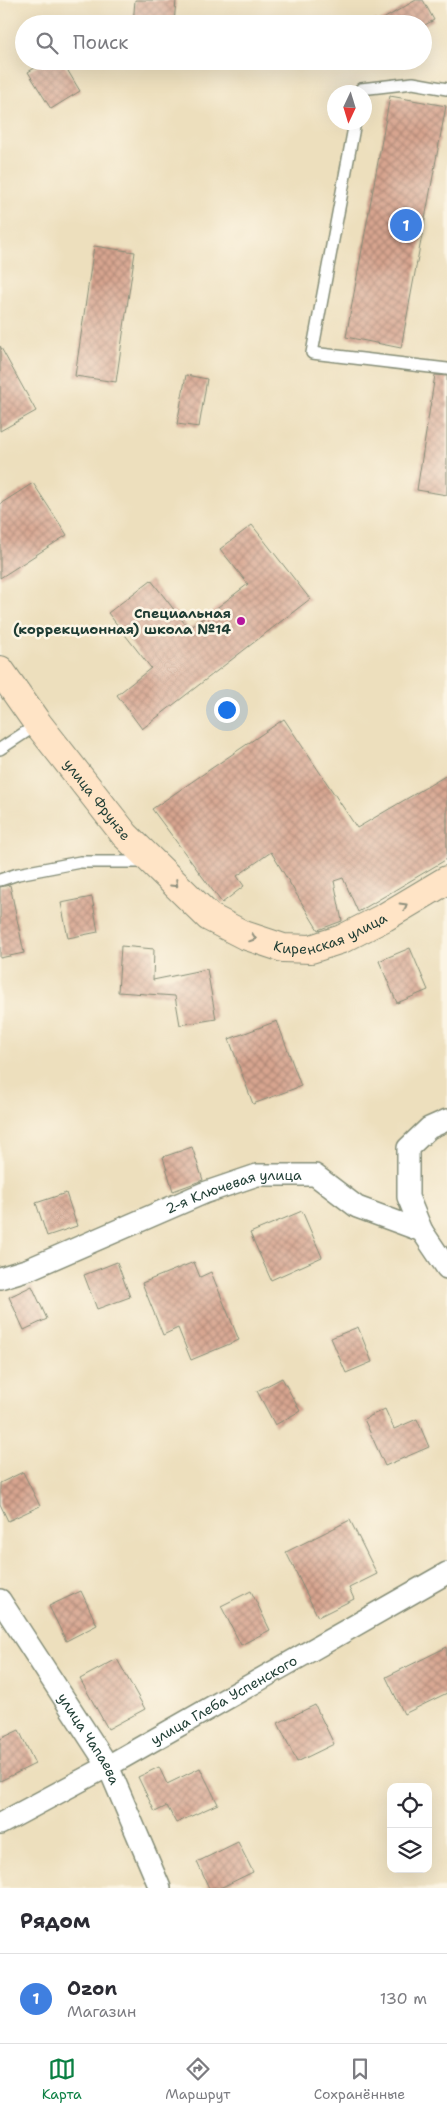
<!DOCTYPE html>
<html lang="ru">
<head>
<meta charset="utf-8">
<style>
  :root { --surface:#fff; --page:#f2f2f3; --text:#2b2b33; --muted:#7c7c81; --line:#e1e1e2; --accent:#0b8043 }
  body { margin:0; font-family:"Shantell Sans",sans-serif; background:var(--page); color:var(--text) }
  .controls { position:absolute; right:15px; bottom:15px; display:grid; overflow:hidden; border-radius:10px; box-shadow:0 5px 20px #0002 }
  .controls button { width:45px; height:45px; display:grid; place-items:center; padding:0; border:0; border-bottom:1px solid var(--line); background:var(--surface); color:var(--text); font:25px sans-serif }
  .compass { position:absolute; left:327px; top:85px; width:45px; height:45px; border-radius:50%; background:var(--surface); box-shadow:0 5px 20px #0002; rotate:184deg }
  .you { position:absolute; left:226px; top:709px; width:18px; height:18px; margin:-12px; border:4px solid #fff; border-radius:50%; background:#1a73e8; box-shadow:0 0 0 8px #1a73e833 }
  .badge { display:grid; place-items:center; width:32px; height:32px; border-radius:50%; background:var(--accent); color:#fff; font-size:16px; font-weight:700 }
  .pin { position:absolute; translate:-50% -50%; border:2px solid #fff; box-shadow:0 1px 5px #0006 }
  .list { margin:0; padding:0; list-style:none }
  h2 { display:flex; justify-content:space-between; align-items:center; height:65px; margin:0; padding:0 20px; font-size:21px }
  h2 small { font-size:16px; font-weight:400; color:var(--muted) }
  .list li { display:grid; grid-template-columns:32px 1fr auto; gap:15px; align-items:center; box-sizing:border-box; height:90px; padding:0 20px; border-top:1px solid var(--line) }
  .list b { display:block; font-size:19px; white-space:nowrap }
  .list p { margin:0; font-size:16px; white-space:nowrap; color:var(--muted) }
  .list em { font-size:16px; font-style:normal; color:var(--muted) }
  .icon { flex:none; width:28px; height:28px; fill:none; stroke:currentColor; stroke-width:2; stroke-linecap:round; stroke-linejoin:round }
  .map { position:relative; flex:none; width:447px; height:1888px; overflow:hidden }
  .search { position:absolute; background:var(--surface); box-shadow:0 5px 20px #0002; left:15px; right:15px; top:15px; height:55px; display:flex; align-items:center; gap:12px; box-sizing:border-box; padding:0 18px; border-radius:28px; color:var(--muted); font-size:19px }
  .sheet { height:155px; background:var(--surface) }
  nav { display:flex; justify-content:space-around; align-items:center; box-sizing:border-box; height:70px; border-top:1px solid var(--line); background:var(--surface); font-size:14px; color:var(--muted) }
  nav a { display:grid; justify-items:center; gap:2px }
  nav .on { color:var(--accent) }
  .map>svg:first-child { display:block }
  .building { fill:url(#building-cross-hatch) }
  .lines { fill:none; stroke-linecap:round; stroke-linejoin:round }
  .lane-casing { stroke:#868e78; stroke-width:14 }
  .street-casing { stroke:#868e78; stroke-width:24 }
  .secondary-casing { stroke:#868e78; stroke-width:30 }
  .lane { stroke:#fff; stroke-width:11 }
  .street { stroke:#fff; stroke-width:21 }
  .secondary { stroke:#ffe4c6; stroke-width:28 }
  .oneway { stroke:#8f907d }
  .poi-dot { fill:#b5179e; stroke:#fcf5e5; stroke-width:2 }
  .labels { text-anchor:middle; stroke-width:5; stroke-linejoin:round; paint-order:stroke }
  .poi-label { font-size:14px; font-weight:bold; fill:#1f3d34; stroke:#fcf5e5; text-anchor:end }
  .street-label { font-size:14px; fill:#1f3d34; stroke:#fcf5e5 }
</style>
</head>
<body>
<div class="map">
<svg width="447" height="1888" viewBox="0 0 447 1888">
  <defs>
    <pattern id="building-cross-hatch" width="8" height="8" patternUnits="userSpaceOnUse" patternTransform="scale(1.25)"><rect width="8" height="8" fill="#d7a48f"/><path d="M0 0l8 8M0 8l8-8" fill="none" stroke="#ae8776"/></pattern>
  </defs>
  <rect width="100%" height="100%" fill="#fcf5e5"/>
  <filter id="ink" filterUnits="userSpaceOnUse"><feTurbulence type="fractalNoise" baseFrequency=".02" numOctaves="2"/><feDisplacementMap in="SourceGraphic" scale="10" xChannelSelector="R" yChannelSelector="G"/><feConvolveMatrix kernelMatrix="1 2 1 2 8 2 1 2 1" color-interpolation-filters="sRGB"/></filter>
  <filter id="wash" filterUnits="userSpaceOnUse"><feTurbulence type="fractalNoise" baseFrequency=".0096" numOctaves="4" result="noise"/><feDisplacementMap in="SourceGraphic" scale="20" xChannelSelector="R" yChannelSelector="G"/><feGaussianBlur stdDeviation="1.12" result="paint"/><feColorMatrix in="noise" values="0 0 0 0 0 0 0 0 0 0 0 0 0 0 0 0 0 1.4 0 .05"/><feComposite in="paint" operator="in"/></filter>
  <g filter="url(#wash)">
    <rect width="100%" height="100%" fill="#eddfbd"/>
    <g id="blocks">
      <path class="building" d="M 135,0 L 176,0 L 174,24 L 133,24 Z
        M 416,0 L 423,0 L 434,20 L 423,26 L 423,24 L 370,24 L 376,19 L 378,22 Z
        M 46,61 L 62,61 L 80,91 L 51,109 L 28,72 Z
        M 390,96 L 446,106 L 401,348 L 346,337 Z
        M 94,246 L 135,252 L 116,382 L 75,376 Z
        M 0,346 L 36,411 L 0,431 Z
        M 186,375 L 207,379 L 199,427 L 177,424 Z
        M 435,375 L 447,376 L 447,495 L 417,490 Z
        M 33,483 L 67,535 L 0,578 L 0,504 Z
        M 252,525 L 310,599 L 142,729 L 117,695 L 151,668 L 108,613 L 151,580 L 189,629 L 248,584 L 220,549 Z
        M 284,719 L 357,828 L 447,775 L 447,859 L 358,912 L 343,878 L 334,881 L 342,921 L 318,930 L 271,852 L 237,876 L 244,886 L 222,903 L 152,809 Z
        M 10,885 L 24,953 L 0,958 L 0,887 Z
        M 92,897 L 98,932 L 68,938 L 61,903 Z
        M 121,946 L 154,949 L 153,980 L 207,969 L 216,1019 L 180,1025 L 175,996 L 118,992 Z
        M 410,948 L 428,990 L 397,1003 L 379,961 Z
        M 277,1021 L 301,1086 L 253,1104 L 229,1039 Z
        M 192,1147 L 203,1180 L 173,1191 L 163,1157 Z
        M 66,1193 L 77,1226 L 47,1236 L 36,1203 Z
        M 302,1211 L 322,1257 L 271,1280 L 250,1233 Z
        M 117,1262 L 130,1297 L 97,1309 L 84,1275 Z
        M 194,1262 L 200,1277 L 211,1272 L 239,1340 L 191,1360 L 178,1328 L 163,1335 L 142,1283 Z
        M 32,1286 L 47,1319 L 24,1330 L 9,1297 Z
        M 358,1327 L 372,1362 L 346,1373 L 331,1338 Z
        M 282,1378 L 300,1411 L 275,1425 L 257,1391 Z
        M 385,1409 L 394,1429 L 417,1419 L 429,1447 L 385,1466 L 364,1419 Z
        M 23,1472 L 40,1506 L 8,1521 L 0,1504 L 0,1483 Z
        M 350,1520 L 377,1574 L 349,1588 L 354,1599 L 318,1617 L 286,1552 Z
        M 81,1591 L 97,1625 L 66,1641 L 49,1606 Z
        M 251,1591 L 270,1630 L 241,1645 L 221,1606 Z
        M 447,1647 L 447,1693 L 404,1714 L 386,1677 Z
        M 117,1659 L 145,1709 L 108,1729 L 80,1679 Z
        M 315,1705 L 334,1744 L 297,1762 L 278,1723 Z
        M 19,1730 L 35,1764 L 0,1781 L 0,1739 Z
        M 159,1767 L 167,1784 L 200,1768 L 218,1804 L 176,1823 L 167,1806 L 155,1812 L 138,1777 Z
        M 238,1842 L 253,1872 L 220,1888 L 209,1888 L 197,1862 Z"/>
    </g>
  </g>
  <g filter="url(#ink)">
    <use href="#blocks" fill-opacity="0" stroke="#868e78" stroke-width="1"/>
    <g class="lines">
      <defs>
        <path id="lane" d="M 360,92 L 361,89 L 413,83 L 447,89
          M 355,122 L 312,353 L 447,369
          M 0,749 L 38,724
          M 0,880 L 18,874 L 80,862 L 148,862"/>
        <g id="street">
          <path d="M 422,1231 L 447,1268"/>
          <path id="s1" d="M 0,1278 L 29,1269 L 204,1193 L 257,1175 L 315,1175 L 357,1207 L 422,1231 L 408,1197 L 408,1148 L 429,1128 L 447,1120"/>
          <path id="s2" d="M 0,1600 L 108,1766 L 160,1888"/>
          <path id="s3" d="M 0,1824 L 108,1766 L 447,1573"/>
        </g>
        <g id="secondary">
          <path id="s4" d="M 0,670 L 38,724 L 125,835 L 209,917 L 244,935 L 283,948 L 311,949 L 342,939 L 385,917 L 447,880"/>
        </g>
      </defs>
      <use href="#lane" class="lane-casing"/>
      <use href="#street" class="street-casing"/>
      <use href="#secondary" class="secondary-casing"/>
      <use href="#lane" class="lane"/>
      <use href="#street" class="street"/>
      <use href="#secondary" class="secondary"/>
    </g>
    <defs><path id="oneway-chevron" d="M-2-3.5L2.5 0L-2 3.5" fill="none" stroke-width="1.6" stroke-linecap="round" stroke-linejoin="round" transform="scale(1.25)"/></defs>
    <g class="oneway">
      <use href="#oneway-chevron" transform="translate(175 884) rotate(44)"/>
      <use href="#oneway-chevron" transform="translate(404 906) rotate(-31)"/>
      <use href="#oneway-chevron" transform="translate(253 938) rotate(19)"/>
    </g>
  </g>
  <circle class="poi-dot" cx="241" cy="621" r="5"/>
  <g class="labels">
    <g class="poi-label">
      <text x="231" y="618">Специальная<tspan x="231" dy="16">(коррекционная) школа №14</tspan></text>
    </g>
    <g class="street-label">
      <text dy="5" stroke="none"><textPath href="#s4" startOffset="162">улица Фрунзе</textPath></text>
      <text dy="5" stroke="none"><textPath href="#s4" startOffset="455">Киренская улица</textPath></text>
      <text dy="5" stroke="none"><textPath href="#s1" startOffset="251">2-я Ключевая улица</textPath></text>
      <text dy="5" stroke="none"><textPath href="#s3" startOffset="256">улица Глеба Успенского</textPath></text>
      <text dy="5" stroke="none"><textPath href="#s2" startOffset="165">улица Чапаева</textPath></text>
    </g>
  </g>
</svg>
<div class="controls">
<button><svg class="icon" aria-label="locate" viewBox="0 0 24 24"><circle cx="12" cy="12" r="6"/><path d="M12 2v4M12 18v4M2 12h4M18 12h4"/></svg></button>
<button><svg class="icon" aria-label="layers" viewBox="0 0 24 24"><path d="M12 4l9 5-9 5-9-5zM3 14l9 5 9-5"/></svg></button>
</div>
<svg class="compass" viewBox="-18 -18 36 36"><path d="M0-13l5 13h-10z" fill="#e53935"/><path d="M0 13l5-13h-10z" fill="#7c7c81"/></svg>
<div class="you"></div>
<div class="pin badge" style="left:406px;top:225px;background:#3f7fe0">1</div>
<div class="search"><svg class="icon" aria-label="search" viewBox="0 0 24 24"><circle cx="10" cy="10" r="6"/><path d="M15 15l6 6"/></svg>Поиск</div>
</div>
<section class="sheet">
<h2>Рядом<small></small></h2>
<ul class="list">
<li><span class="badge" style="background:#3f7fe0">1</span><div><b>Ozon</b><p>Магазин</p></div><em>130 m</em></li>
</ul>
</section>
<nav>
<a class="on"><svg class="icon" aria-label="map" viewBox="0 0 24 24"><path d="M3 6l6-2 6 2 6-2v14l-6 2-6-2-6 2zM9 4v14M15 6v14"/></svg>Карта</a>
<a><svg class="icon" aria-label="directions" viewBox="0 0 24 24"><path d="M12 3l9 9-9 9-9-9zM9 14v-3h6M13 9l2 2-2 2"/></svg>Маршрут</a>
<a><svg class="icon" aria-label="saved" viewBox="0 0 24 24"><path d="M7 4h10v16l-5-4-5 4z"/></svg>Сохранённые</a>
</nav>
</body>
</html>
